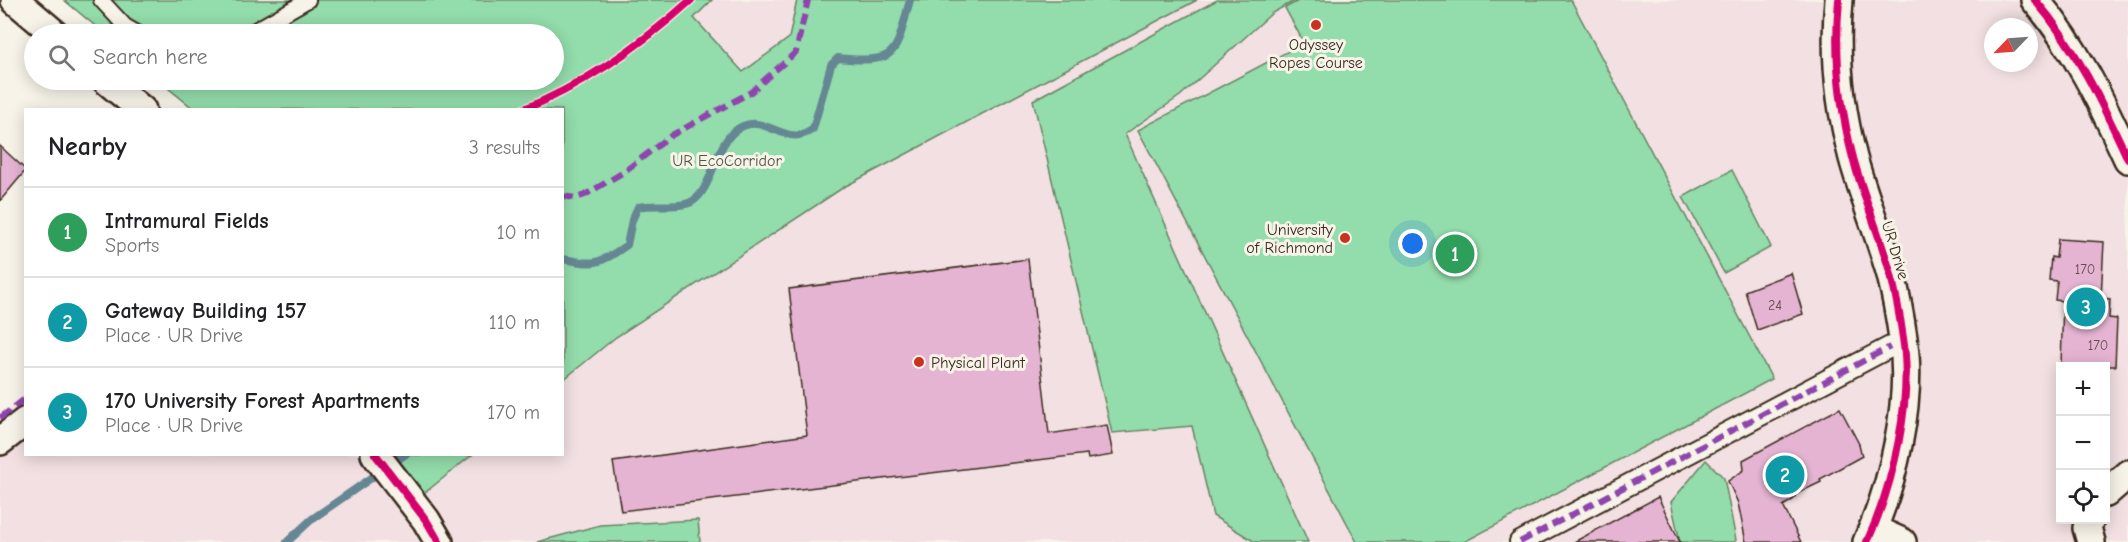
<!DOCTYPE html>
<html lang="en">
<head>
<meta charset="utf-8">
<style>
  :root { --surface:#fff; --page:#f2f2f2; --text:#202124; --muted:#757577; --line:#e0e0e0; --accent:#c8321e }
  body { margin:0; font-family:"Comic Neue",sans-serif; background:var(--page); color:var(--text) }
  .controls { position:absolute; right:18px; bottom:18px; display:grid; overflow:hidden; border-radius:0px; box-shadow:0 3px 15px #0003 }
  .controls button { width:54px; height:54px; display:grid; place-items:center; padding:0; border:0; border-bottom:2px solid var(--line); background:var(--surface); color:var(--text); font:30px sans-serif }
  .compass { position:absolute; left:1984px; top:18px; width:54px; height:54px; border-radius:50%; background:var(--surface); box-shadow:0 3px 15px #0003; rotate:245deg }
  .you { position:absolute; left:1413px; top:244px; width:21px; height:21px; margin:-15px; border:4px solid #fff; border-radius:50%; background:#1a73e8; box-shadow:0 0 0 9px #1a73e833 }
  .badge { display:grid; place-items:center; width:39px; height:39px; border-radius:50%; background:var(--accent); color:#fff; font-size:20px; font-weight:700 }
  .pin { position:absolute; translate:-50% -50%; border:3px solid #fff; box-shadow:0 2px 6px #0006 }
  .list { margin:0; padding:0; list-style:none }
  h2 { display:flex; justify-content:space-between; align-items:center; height:78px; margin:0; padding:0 24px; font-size:26px }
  h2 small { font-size:20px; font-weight:400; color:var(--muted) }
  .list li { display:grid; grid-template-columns:39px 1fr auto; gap:18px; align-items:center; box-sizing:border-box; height:90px; padding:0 24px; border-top:2px solid var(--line) }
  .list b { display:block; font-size:22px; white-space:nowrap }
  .list p { margin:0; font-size:20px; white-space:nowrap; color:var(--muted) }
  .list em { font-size:20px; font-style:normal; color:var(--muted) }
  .icon { flex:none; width:33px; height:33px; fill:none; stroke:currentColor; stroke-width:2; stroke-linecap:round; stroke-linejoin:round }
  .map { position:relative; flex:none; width:2128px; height:542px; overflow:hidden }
  .search { position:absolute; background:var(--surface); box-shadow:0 3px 15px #0003; left:24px; top:24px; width:540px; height:66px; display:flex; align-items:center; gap:15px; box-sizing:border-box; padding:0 21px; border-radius:33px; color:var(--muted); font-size:22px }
  .panel { position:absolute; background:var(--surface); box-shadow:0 3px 15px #0003; left:24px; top:108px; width:540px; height:348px; border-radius:0px }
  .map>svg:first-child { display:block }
  .built { fill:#f2e0e2; fill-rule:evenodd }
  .green { fill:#93dcab; stroke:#678364; stroke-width:1.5 }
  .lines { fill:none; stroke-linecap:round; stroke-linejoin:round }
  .stream { stroke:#658794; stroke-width:8 }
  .building { fill:#e5b4d3; stroke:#3b2a1e; stroke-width:1.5 }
  .service-casing { stroke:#3b2a1e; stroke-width:18 }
  .pedestrian-casing { stroke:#3b2a1e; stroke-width:24 }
  .minor-casing { stroke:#3b2a1e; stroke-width:32 }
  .service { stroke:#f7f3e8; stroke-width:14 }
  .pedestrian { stroke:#f7f3e8; stroke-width:20 }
  .minor { stroke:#f7f3e8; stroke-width:27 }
  .quiet { stroke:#8e44ad; stroke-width:6; stroke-dasharray:12 6; stroke-linecap:butt }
  .cycleway-casing { stroke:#f7f3e8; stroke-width:11 }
  .cycleway { stroke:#d6006c; stroke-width:8 }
  .poi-dot { fill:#c8321e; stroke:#f7f3e8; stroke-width:2 }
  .labels { text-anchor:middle; stroke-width:6; stroke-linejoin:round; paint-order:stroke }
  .number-label { font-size:14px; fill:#664c4b }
  .poi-label { font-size:16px; fill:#3b2a1e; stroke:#f7f3e8 }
  .park-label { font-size:16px; fill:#515641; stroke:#f7f3e8 }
  .street-label { font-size:16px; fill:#3b2a1e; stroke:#f7f3e8 }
</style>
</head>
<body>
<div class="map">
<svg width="2128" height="542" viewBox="0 0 2128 542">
  <rect width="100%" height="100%" fill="#f7f3e8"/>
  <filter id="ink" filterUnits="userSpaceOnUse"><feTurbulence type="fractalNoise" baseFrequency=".0167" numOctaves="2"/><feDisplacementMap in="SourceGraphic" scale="12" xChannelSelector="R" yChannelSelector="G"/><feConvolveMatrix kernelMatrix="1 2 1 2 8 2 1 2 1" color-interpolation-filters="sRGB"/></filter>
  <g filter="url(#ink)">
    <path class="built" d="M 686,0 L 2128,0 L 2128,542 L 0,542 L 0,418 L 25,399 L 26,454 L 562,454 L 562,110 ZM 1993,27 L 2029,27 L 2029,63 L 1993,63 ZM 2060,366 L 2106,366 L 2106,520 L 2060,520 Z"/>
    <path class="green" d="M 64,0 L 712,0 L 694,18 L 743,72 L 789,38 L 797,0 L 1197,0 L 844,187 L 616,337 L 563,380 L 562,110 L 194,109 L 158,80 L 554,80 L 554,34 L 105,34 Z
      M 1217,0 L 1296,0 L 1272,13 L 1180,96 L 1125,134 L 1308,542 L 1255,542 L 1213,516 L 1192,426 L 1112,433 L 1033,100 Z
      M 1300,0 L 1571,0 L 1772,379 L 1464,542 L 1357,542 L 1138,130 L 1304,43 L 1285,8 Z
      M 1732,170 L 1771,247 L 1724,273 L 1683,197 Z
      M 393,455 L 472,455 L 422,495 Z
      M 1706,460 L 1724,478 L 1736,540 L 1734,542 L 1680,542 L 1671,502 Z
      M 698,520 L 700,542 L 537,542 L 600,525 Z"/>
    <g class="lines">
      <path class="stream" d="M 562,259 C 599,265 597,265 627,245 L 632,220 L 638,207 C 655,203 680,209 693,201 C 715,187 713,139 743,126 C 767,115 788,149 813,129 L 831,65 L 838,58 C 900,64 895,54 910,0
        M 287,542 L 312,519 L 406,454"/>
    </g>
    <path class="building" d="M 0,146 L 26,170 L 0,201 Z
      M 2058,239 L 2104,242 L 2101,298 L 2110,299 L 2109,318 L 2117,319 L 2115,366 L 2061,366 L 2063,301 L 2055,300 L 2057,281 L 2049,280 L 2051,257 L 2056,258 Z
      M 1028,259 L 1049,434 L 1107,425 L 1113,455 L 1088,459 L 1087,454 L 621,511 L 613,462 L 807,435 L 789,289 Z
      M 1791,273 L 1803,314 L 1757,330 L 1745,291 Z
      M 1840,408 L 1859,444 L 1862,456 L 1820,479 L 1821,482 L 1796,494 L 1794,499 L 1783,506 L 1801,542 L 1746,542 L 1738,503 L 1728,481 L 1744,470 L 1743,460 Z
      M 1658,497 L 1680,542 L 1574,542 Z"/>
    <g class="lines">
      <defs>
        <path id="service" d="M 101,0 L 125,26 L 139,34
          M 248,34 L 308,0"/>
        <path id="pedestrian" d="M 1520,542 L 1890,347"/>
        <path id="minor" d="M 15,0 L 55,34
          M 1839,0 C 1834,52 1840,108 1853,158 C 1864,198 1880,236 1891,275 C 1896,295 1900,317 1903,338 C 1913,400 1893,486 1867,542
          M 2035,0 C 2076,47 2102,103 2128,159
          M 106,80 L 142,110
          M 0,441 L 26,421
          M 375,454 L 426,520 L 439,542
          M 2106,493 L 2128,474
          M 2090,520 L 2087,528 L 2091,542
          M 1873,529 L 1902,542"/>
      </defs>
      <use href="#service" class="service-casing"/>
      <use href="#pedestrian" class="pedestrian-casing"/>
      <use href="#minor" class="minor-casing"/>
      <use href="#service" class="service"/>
      <use href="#pedestrian" class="pedestrian"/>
      <use href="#minor" class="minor"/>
      <path class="quiet" d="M 562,196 L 576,198 L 585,195 L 622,173 L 672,135 L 751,92 L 796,52 L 808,0
        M 0,418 L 26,398
        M 1520,542 L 1890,347"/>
      <defs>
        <path id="cycleway" d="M 1839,0 C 1834,52 1840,108 1853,158 C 1864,198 1880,236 1891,275 C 1896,295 1900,317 1903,338 C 1913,400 1893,486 1867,542
          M 2035,0 C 2076,47 2102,103 2128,159
          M 522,110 C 585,85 641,45 691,0
          M 375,454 L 426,520 L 439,542"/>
      </defs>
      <use href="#cycleway" class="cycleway-casing"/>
      <use href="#cycleway" class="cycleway"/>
    </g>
  </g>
  <g class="poi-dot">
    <circle cx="1316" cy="25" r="6"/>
    <circle cx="1345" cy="238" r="6"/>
    <circle cx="919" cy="362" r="6"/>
  </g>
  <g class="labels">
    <g class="number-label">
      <text x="2085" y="274">170</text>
      <text x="1775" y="310">24</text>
      <text x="2098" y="350">170</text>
    </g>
    <g class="poi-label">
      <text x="1316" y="50">Odyssey<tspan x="1316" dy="18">Ropes Course</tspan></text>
      <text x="1333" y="235" text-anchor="end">University<tspan x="1333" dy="18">of Richmond</tspan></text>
      <text x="931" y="368" text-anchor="start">Physical Plant</text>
    </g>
    <g class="park-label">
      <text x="727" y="166">UR EcoCorridor</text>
    </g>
    <g class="street-label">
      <text transform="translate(1896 250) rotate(73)" y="6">UR Drive</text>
    </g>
  </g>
</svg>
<div class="controls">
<button>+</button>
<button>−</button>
<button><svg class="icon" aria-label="locate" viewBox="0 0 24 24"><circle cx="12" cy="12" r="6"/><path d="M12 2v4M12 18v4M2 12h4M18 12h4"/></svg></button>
</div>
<svg class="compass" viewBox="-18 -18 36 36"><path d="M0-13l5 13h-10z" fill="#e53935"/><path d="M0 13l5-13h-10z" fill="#757577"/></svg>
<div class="you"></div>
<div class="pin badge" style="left:1455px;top:254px;background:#2e9e5b">1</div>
<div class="pin badge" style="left:1785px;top:475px;background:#0f9aa8">2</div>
<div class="pin badge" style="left:2086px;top:307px;background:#0f9aa8">3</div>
<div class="search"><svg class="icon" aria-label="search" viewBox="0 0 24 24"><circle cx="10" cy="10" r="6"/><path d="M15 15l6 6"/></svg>Search here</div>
<section class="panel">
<h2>Nearby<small>3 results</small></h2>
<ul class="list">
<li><span class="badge" style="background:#2e9e5b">1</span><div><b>Intramural Fields</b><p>Sports</p></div><em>10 m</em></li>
<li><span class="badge" style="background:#0f9aa8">2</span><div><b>Gateway Building 157</b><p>Place · UR Drive</p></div><em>110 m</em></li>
<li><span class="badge" style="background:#0f9aa8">3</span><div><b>170 University Forest Apartments</b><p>Place · UR Drive</p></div><em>170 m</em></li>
</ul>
</section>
</div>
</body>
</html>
